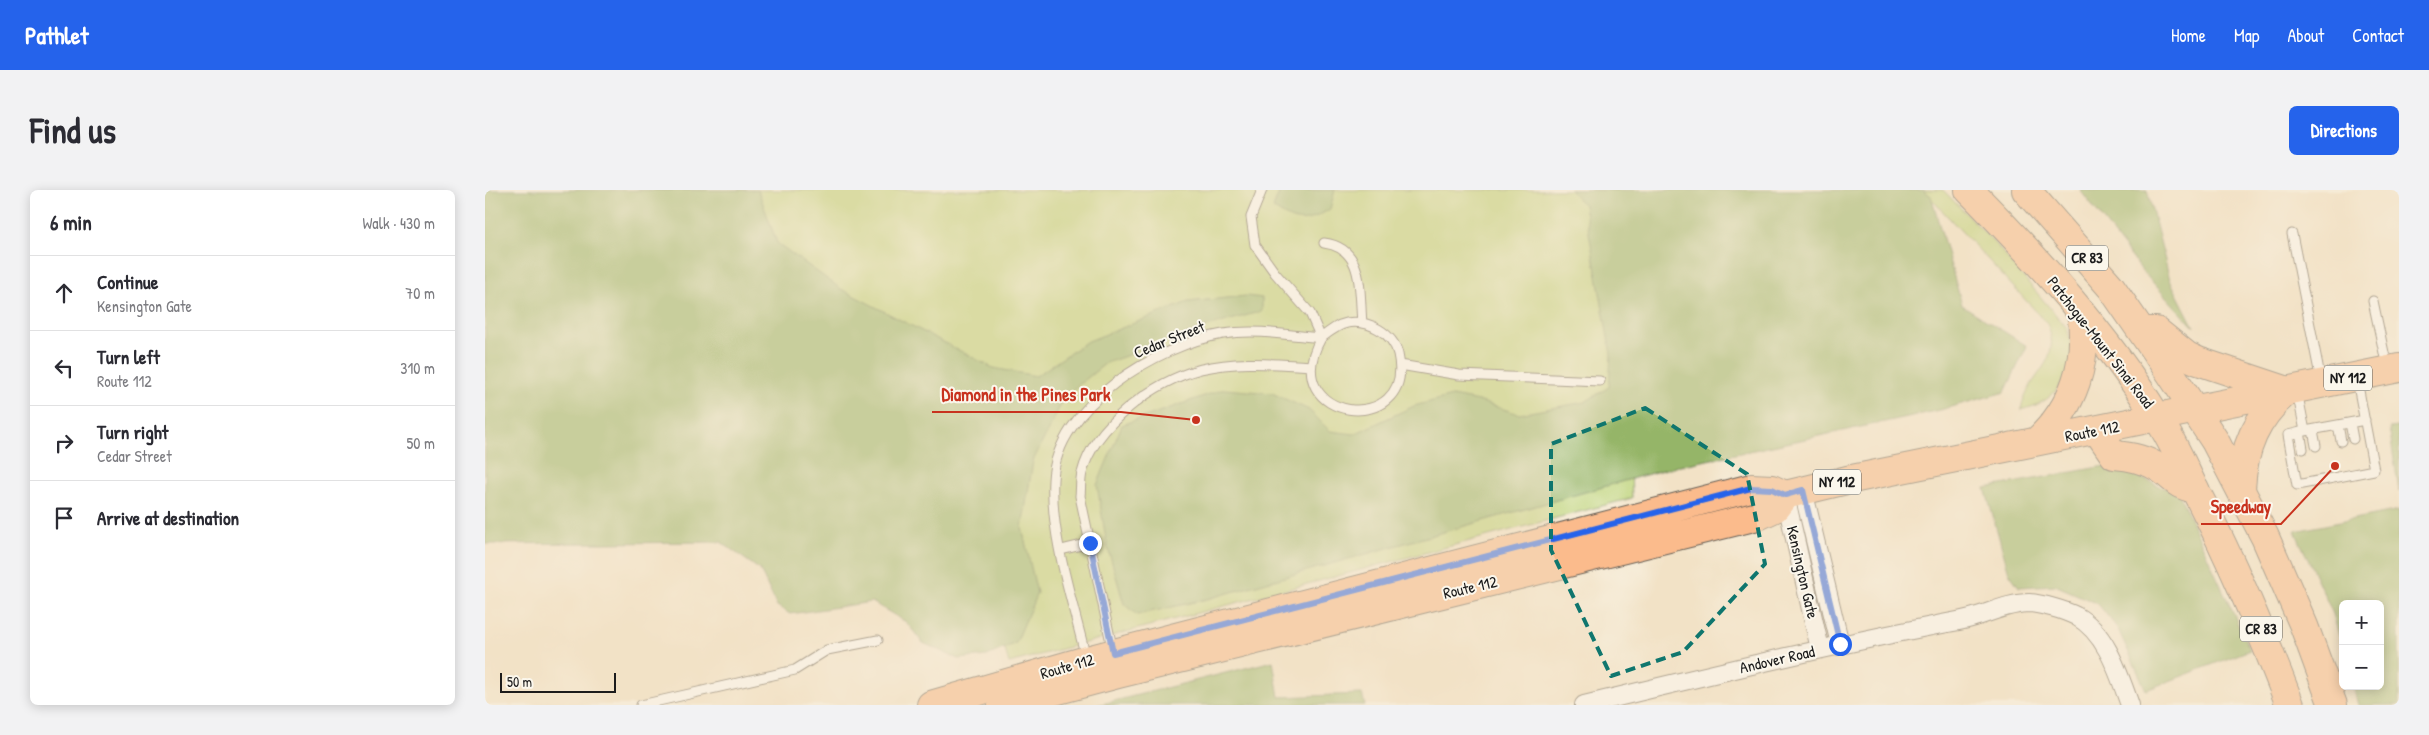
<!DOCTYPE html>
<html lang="en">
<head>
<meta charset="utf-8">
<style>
  :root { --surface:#fff; --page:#f2f2f3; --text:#2b2b33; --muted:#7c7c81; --line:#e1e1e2; --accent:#2563eb }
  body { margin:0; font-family:"Patrick Hand",sans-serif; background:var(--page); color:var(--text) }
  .controls { position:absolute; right:15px; bottom:15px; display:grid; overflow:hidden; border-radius:8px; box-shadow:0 2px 12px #0003 }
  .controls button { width:45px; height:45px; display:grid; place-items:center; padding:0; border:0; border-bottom:1px solid var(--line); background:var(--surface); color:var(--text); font:25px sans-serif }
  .scale { position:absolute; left:15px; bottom:12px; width:116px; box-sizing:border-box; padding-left:5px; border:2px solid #1c1c1c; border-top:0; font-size:14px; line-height:18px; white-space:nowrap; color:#1c1c1c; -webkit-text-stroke:4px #fbf7ec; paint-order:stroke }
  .stop { position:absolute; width:15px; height:15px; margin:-11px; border:4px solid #2563eb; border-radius:50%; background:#fff }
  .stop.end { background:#2563eb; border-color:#fff; box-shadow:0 1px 5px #0008 }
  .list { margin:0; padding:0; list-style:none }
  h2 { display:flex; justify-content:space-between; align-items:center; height:65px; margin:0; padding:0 20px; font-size:21px }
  h2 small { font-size:16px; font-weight:400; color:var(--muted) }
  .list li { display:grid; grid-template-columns:32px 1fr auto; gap:15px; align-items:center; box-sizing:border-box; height:75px; padding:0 20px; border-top:1px solid var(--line) }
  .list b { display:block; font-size:19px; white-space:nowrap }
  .list p { margin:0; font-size:16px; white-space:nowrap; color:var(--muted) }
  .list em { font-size:16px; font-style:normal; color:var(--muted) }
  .icon { flex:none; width:28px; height:28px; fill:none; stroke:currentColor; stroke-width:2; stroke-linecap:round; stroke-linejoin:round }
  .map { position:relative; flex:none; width:1914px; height:515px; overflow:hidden; border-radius:8px }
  header { display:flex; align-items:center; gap:30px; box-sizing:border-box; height:70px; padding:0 25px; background:var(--accent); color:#fff }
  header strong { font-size:24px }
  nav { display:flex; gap:28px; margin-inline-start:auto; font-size:18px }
  .intro { display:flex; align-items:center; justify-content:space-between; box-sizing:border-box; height:120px; padding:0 30px }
  h1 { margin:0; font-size:35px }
  .button { padding:12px 22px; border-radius:8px; background:var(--accent); color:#fff; font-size:18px; font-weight:700 }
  main { display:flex; gap:30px; padding:0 30px }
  aside { flex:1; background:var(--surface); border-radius:8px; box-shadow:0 2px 12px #0003 }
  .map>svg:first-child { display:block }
  .green { fill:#bcd378; stroke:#6c784a }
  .forest { fill:#95b568; stroke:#586842 }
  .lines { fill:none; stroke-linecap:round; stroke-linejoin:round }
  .service-casing { stroke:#676158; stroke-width:11 }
  .minor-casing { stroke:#676158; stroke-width:20 }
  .primary-casing { stroke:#676158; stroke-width:30 }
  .trunk-casing { stroke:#676158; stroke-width:30 }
  .service { stroke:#fff; stroke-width:9 }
  .minor { stroke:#fff; stroke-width:18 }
  .primary { stroke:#fbbb8c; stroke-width:28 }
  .trunk { stroke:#fbbb8c; stroke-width:28 }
  .route { stroke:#2563eb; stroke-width:6 }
  .marked { fill:none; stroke:#0f766e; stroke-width:4; stroke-dasharray:10 6; stroke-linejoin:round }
  .labels { text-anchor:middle; stroke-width:4; stroke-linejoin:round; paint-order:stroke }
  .shield { fill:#fbf7ec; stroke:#5f5e5a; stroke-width:1 }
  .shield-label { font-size:15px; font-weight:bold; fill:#1c1c1c }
  .street-label { font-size:16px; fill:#1c1c1c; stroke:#fbf7ec }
  .leader { fill:none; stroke:#c8321e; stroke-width:2 }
  .callout-dot { fill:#c8321e; stroke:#fbf7ec; stroke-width:2 }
  .callout-label { font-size:18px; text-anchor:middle; font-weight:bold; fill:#c8321e; stroke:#fbf7ec; stroke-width:4; stroke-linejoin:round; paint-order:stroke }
</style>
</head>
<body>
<header>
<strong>Pathlet</strong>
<nav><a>Home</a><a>Map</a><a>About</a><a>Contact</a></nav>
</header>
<div class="intro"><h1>Find us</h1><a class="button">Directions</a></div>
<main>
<aside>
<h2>6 min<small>Walk · 430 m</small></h2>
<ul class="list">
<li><svg class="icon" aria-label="ahead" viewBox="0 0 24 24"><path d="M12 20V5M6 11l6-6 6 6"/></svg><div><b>Continue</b><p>Kensington Gate</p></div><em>70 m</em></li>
<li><svg class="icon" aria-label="left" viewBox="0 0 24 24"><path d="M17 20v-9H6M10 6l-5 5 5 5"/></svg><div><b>Turn left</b><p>Route 112</p></div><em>310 m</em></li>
<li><svg class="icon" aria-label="right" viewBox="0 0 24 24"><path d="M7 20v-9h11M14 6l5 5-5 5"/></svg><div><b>Turn right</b><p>Cedar Street</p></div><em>50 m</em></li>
<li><svg class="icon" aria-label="arrive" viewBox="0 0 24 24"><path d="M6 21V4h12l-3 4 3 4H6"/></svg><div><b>Arrive at destination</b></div></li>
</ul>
</aside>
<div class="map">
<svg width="1914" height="515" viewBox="0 0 1914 515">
  <rect width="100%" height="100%" fill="#fbf7ec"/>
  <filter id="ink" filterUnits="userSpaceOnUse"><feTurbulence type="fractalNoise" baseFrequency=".02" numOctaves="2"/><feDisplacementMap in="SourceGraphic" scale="10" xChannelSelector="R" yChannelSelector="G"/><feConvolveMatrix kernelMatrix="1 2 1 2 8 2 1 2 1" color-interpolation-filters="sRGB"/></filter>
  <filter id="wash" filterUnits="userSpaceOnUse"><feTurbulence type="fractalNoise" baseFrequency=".0096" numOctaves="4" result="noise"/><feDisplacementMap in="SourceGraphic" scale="20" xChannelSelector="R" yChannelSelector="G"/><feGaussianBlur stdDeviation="1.12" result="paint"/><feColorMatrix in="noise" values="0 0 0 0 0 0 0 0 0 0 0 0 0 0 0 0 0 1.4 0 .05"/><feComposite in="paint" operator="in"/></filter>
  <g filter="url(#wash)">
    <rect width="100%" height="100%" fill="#f2e2c6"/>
    <path class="green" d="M 150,0 L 1137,0 L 1147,308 L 524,473 L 509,424 Z
      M 1438,0 L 1458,0 L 1506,49 L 1582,138 L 1590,166 C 1576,195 1571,211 1536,220 C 1542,183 1579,174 1562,133 Z"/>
    <path class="forest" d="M 0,0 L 273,0 L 292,53 L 356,99 L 508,178 L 551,186 L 601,152 L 703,112 L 761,106 L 777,108 L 777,121 L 728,135 L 621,173 L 580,206 L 548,271 L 537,338 L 552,403 L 531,453 L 502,466 L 473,469 L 438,453 L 421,432 L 387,412 L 305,424 L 292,416 L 275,380 L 236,352 L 0,354 Z
      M 795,0 L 850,0 L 845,19 C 821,34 812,35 788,18 Z
      M 1085,0 L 1438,0 L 1446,6 L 1477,115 L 1542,156 L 1520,202 L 1455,220 L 1185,278 L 722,409 L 652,425 L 639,414 L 622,355 L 612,295 L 637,235 L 739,199 L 787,203 L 824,220 L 845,241 L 869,244 L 929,216 L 967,206 L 993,211 L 1034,224 L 1100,212 L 1124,197 L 1126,164 L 1099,15 Z
      M 1595,0 L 1662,0 L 1685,90 L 1709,137 L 1658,82 Z
      M 1914,237 L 1914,302 L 1904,238 Z
      M 1625,275 L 1694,304 L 1765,460 L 1661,500 L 1633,439 L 1613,414 L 1570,395 L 1534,397 L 1524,383 L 1500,298 Z
      M 1914,320 L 1914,515 L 1873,515 L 1868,496 L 1895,496 L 1895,414 L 1858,414 L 1858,460 L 1848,424 L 1810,341 Z
      M 788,471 L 794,507 L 877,504 L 880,515 L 613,515 Z"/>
  </g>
  <g filter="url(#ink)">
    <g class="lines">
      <defs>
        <path id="service" d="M 777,0 L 766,27 L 770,55 L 790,83 L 825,123 L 836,148
          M 1807,44 L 1836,191
          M 839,53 C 880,58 874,101 877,133
          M 1888,111 L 1902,177
          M 915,175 L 974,185 L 1115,191
          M 1812,201 L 1820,241 L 1803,245 L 1812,295 L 1889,280 L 1872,190
          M 1865,233 L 1868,249
          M 1853,235 L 1856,251
          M 1828,240 L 1831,256
          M 1820,241 L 1880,230
          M 1815,242 L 1818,259
          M 576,360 L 605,353
          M 628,462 L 595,306 C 596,299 595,290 597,283 C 609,235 670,191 716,179 C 753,170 789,174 826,176
          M 601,468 C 588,412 565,346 568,290 C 571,216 673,155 738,144 C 771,139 804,145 836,148 C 844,142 852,135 862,133 C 883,129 908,143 913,164 C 932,249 789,232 836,148
          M 156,515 L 310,480 L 342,460 L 393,450"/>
        <path id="minor" d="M 1318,300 L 1355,454
          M 1300,305 L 1335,459
          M 1099,515 C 1216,487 1334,458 1452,435 C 1463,433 1475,431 1486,428 C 1505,423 1524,413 1544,413 C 1558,414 1579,420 1591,426 C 1622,443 1634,485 1645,515"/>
        <path id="primary" d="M 1657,141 L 1671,141 L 1702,166 L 1713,171 L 1800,200
          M 1612,240 L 1629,265 C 1645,266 1660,269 1674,278 C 1691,289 1688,294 1710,299
          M 1552,251 C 1589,217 1604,171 1596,122
          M 1756,299 C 1758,258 1771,228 1802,201
          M 446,515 L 602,470 L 1266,298 L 1287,299 L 1300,305 L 1362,290 L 1914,178
          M 517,515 L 633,484 L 1273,326 L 1290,318 L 1300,305"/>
        <path id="trunk" d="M 1484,0 C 1553,70 1620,143 1672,227 C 1686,248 1696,271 1707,294 C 1745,366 1776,439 1805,515
          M 1541,0 L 1626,97 L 1686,184 L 1730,251 L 1780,347 L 1819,436 L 1848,515"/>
      </defs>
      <use href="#service" class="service-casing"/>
      <use href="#minor" class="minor-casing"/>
      <use href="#primary" class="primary-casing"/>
      <use href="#trunk" class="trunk-casing"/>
      <use href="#service" class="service"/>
      <use href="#minor" class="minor"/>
      <use href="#primary" class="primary"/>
      <use href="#trunk" class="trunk"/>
    </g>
  </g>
  <g class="lines" filter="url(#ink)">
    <path class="route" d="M 605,353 L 628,463 L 1266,298 L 1287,299 L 1300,305 L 1318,300 L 1355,454"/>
  </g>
  <path d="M0 0H1914V515H0ZM 1160,218 L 1262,284 L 1280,374 L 1198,462 L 1126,486 L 1066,360 L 1066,254 Z" fill="#f2e2c6" fill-opacity=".55" fill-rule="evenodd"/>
  <path class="marked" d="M 1160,218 L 1262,284 L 1280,374 L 1198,462 L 1126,486 L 1066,360 L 1066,254 Z"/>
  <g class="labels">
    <g class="shield">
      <rect x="1581" y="55.5" width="42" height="25" rx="4"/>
      <rect x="1839" y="175.5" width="48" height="25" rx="4"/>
      <rect x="1328" y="279.5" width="48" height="25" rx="4"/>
      <rect x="1755" y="426.5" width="42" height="25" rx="4"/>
    </g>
    <g class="shield-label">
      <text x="1602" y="73">CR 83</text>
      <text x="1863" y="193">NY 112</text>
      <text x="1352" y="297">NY 112</text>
      <text x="1776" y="444">CR 83</text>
    </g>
    <g class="street-label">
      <text transform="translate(684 149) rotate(-22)" y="6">Cedar Street</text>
      <text transform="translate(1616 152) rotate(52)" y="6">Patchogue-Mount Sinai Road</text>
      <text transform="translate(1607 241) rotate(-11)" y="6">Route 112</text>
      <text transform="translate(1318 382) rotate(77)" y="6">Kensington Gate</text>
      <text transform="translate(985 397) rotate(-13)" y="6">Route 112</text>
      <text transform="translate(1292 469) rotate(-13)" y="6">Andover Road</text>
      <text transform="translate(582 476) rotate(-16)" y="6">Route 112</text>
    </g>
  </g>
  <path class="leader" d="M711 230L636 222H447M1850 276L1796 334H1716"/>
  <g class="callout-dot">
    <circle cx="711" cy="230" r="5"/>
    <circle cx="1850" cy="276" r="5"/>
  </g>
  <g class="callout-label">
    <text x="541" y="211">Diamond in the Pines Park</text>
    <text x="1756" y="323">Speedway</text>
  </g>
</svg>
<div class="controls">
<button>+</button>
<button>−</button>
</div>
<div class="scale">50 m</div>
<div class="stop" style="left:1355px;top:454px"></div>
<div class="stop end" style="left:605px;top:353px"></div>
</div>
</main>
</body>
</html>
